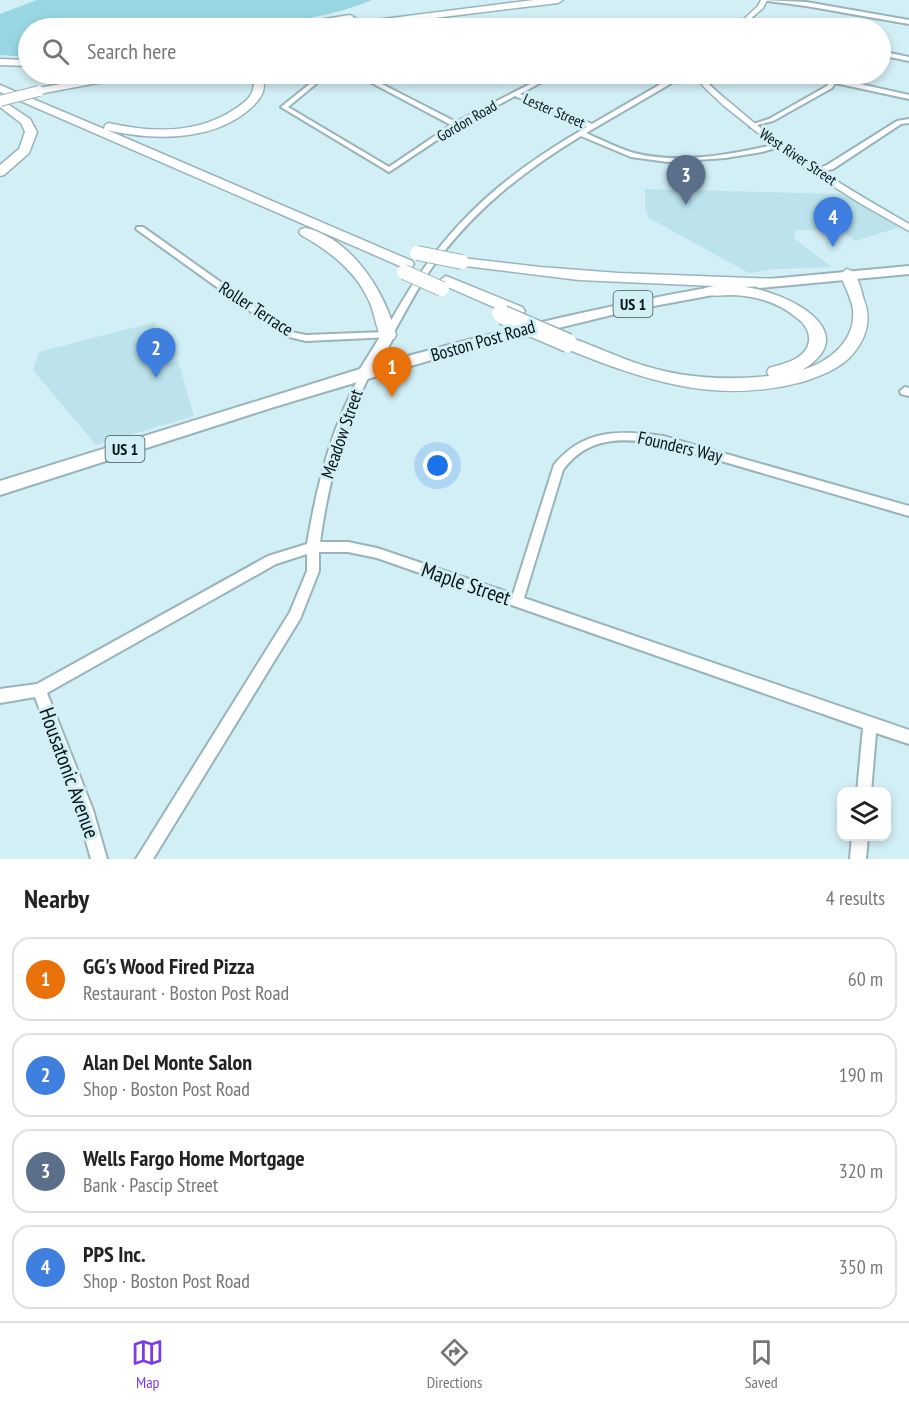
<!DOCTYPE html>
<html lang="en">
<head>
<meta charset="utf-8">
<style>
  :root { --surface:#fff; --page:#f2f2f2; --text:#222; --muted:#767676; --line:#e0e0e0; --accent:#7c3aed }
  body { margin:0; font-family:"PT Sans Narrow",sans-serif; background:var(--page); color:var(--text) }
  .controls { position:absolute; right:18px; bottom:18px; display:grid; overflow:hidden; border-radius:12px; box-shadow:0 3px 9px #0003 }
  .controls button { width:54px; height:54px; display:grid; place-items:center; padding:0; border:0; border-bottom:2px solid var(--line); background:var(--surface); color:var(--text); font:30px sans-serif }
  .you { position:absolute; left:438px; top:466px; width:21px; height:21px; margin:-15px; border:4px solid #fff; border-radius:50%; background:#1a73e8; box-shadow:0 0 0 9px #1a73e833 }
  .badge { display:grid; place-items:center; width:39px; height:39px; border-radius:50%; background:var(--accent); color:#fff; font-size:20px; font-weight:700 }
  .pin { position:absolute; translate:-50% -50px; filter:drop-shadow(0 2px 3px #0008) }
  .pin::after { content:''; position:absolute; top:32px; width:21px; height:18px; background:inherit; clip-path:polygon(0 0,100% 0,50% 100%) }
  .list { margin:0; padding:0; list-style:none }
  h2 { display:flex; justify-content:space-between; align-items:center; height:78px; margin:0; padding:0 24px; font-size:26px }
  h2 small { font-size:20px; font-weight:400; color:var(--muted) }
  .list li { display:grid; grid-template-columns:39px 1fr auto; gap:18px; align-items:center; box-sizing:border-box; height:84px; margin:0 12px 12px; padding:0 12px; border:2px solid var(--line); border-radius:18px }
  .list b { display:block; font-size:22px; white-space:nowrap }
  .list p { margin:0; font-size:20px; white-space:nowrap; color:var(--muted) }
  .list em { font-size:20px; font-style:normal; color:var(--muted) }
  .icon { flex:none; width:33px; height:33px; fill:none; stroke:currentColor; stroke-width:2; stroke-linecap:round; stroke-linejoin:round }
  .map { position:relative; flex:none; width:909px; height:859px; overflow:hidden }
  .search { position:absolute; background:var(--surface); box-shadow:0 3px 9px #0003; left:18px; right:18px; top:18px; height:66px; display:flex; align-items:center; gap:15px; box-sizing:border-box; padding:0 21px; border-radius:33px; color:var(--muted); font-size:22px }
  .sheet { height:462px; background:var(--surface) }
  nav { display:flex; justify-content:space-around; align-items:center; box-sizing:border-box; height:84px; border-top:2px solid var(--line); background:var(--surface); font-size:16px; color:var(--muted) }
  nav a { display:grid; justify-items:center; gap:3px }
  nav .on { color:var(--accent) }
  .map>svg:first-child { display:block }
  .built { fill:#bce3ec }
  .green { fill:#98d6e3 }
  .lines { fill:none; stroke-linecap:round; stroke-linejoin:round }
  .minor-casing { stroke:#98b4ba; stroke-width:4 }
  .tertiary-casing { stroke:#98b4ba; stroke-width:3 }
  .primary-casing { stroke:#98b4ba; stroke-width:4 }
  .motorway-casing { stroke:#98b4ba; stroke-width:3 }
  .minor { fill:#fff; fill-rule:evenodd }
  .tertiary { fill:#fff; fill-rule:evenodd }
  .primary { fill:#fff; fill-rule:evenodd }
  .motorway { fill:#fff; fill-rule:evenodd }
  .motorway-bridge-far2-casing { stroke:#98b4ba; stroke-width:12; stroke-linecap:butt }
  .motorway-bridge-far1-casing { stroke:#98b4ba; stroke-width:16; stroke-linecap:butt }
  .motorway-bridge-casing { stroke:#98b4ba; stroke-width:21; stroke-linecap:butt }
  .motorway-bridge-far2 { stroke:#fff; stroke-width:10 }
  .motorway-bridge-far1 { stroke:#fff; stroke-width:14 }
  .motorway-bridge { stroke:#fff; stroke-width:18 }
  .labels { text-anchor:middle; stroke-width:6; stroke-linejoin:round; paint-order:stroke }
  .far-street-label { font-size:15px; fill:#081315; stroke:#d1eff5 }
  .shield { fill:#d1eff5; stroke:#445558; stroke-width:1.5 }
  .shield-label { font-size:16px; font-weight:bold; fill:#081315 }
  .street-label { font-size:18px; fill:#081315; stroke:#d1eff5 }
  .near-street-label { font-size:21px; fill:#081315; stroke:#d1eff5 }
</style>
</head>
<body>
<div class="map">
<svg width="909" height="859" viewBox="0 0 909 859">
  <rect width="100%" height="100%" fill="#d1eff5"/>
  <path class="built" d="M 645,189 L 842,194 L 900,227 L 855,241 L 841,230 L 795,230 L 794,238 L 832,267 L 776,269 L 749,273 L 649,218 L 645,208 Z
    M 155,322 L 169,363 L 178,361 L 194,416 L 96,445 L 33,370 L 39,352 Z"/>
  <path class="green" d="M 37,0 L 372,0 C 270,41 137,28 28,28 L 28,57 L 0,55 L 0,14 Z"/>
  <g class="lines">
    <defs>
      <path id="minor" d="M 761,0 L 806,2 L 909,20 L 909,24 L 806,6 Z
        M 643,20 L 663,23 C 657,25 651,24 644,24 C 626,24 608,30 590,28 Z
        M 738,26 L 740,28 L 734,28 L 735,27 Z
        M 880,51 L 909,57 L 909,61 L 880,55 Z
        M 322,74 L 328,74 L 288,107 L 389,167 L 451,125 L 370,82 L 364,74 L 370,74 L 374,80 L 456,122 L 536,81 L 543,74 L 549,74 L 540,83 L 520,94 L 592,124 L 678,74 L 685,74 L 665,87 L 586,133 C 602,140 617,148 634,153 C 680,165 732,154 778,144 L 782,146 L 762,152 L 725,158 L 668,162 L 631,157 L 581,136 C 523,171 473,211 433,266 C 417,288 405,313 391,337 L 306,341 L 285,336 L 136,229 L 137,227 L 143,227 L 291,332 L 306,335 L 385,332 C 436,235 493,181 587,127 L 515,96 L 458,126 L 389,172 L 281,107 Z
        M 799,74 L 808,74 L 833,78 L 909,95 L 909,99 L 835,83 L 832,88 L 773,121 L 750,127 L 750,125 L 769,119 L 827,86 L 829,82 Z
        M 909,119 L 909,123 L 901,124 L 833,169 L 816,173 L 812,171 L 827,165 L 897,121 Z
        M 365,371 L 370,374 C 343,427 328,483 320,542 L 348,542 L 377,548 L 513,594 L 554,465 C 583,429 621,430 663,436 L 909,506 L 909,516 L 663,444 C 624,438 589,435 563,470 L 524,598 L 909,730 L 909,744 L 876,733 L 871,792 L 857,792 L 863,728 L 377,558 L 348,552 L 319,552 L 319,571 L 300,619 L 153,859 L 136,859 L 290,612 L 307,571 L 307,554 L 276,564 L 47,693 L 93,810 L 107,859 L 91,859 L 77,810 L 35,697 L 0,703 L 0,689 L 37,684 L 268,556 L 307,544 C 317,484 332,425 362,372 Z
        M 905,387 L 909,388 L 909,396 L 901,394 L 900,391 Z
        M 852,836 L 868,836 L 866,859 L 850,859 Z"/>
      <path id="tertiary" d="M 761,0 L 767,0 L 763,8 L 740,28 L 734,28 L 758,6 Z
        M 694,74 L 700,74 C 711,88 727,100 740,111 C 792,156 850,190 909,224 L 909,231 L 858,202 L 788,157 L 723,105 L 704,87 Z"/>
      <path id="primary" d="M 909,266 L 909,274 L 759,288 L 752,284 L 759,280 Z
        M 724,285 L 731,289 L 729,292 L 632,310 L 451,354 L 274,407 L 0,495 L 0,481 L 360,369 L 383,332 L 388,330 L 395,335 L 379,364 C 493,332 607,305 724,285 Z"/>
      <path id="motorway" d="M 534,0 L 563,0 L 558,3 L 353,28 L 331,28 L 336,25 Z
        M 350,15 L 355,18 L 353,20 L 302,28 L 282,28 L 287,25 Z
        M 0,59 L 28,60 L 28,66 L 0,65 Z
        M 115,74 L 134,74 L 129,77 L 39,94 L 34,91 L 39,88 Z
        M 242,74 L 253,74 L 263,81 C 266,90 261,98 254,105 C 217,142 154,141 107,130 L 412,261 L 414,264 L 412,267 L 402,267 L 0,92 L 0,85 L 104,129 L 105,125 L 109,123 C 151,133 198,134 235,109 C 245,102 253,97 254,84 Z
        M 0,99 L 30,119 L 37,132 L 29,153 L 4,175 L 0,176 L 0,165 L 19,149 L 25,132 L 21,123 L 0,107 Z
        M 306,228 C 352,239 385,292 396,335 L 394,339 L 382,339 C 376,328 375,315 370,303 C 357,272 330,251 301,235 L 299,232 L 301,229 Z
        M 462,258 L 540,267 L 618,273 L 780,279 L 782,282 L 780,285 L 744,287 C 784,291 867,331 802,370 C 829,362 856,341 853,310 C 852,299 844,285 840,274 L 847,269 C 858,272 861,290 864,300 C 872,320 866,338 853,354 C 840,369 820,376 802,382 C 714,405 643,380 562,347 L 560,343 L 562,339 L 568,337 C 590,344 611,354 633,362 C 678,378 722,381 769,376 L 767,372 L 769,368 C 783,364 807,359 809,341 C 810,331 804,323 797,318 C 778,302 756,296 732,295 C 723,295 714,297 705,294 L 702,291 L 705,288 L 714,286 L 579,280 L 457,265 L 455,262 L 457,259 Z
        M 446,276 L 522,307 L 525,311 L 522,315 L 512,315 L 441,284 L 439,281 Z"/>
    </defs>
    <use href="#minor" class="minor-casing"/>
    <use href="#tertiary" class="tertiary-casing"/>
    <use href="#primary" class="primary-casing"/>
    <use href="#motorway" class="motorway-casing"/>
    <use href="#minor" class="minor"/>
    <use href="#tertiary" class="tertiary"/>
    <use href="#primary" class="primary"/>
    <use href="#motorway" class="motorway"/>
    <defs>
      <path id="motorway-bridge-far2" d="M 0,101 L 39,91"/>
      <path id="motorway-bridge-far1" d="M 417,253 L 462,262
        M 404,272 L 442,289
        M 499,313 L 506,316"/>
      <path id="motorway-bridge" d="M 503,315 L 568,343"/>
    </defs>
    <use href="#motorway-bridge-far2" class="motorway-bridge-far2-casing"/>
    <use href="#motorway-bridge-far1" class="motorway-bridge-far1-casing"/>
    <use href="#motorway-bridge" class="motorway-bridge-casing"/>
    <use href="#motorway-bridge-far2" class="motorway-bridge-far2"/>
    <use href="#motorway-bridge-far1" class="motorway-bridge-far1"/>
    <use href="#motorway-bridge" class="motorway-bridge"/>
  </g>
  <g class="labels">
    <g class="far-street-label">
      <text transform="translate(554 111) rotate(23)" y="5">Lester Street</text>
      <text transform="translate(467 121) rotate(-30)" y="5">Gordon Road</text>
      <text transform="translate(798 157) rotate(34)" y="5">West River Street</text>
    </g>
    <g class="shield">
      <rect x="613.5" y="291" width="39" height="26" rx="4.5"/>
      <rect x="105.5" y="436" width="39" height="26" rx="4.5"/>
    </g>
    <g class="shield-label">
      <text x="633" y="310">US 1</text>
      <text x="125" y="455">US 1</text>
    </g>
    <g class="street-label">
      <text transform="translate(256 309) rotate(33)" y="6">Roller Terrace</text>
      <text transform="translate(483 341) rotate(-16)" y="6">Boston Post Road</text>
      <text transform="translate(342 434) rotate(-71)" y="6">Meadow Street</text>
      <text transform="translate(680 447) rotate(13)" y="6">Founders Way</text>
    </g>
    <g class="near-street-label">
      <text transform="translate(466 584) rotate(19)" y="7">Maple Street</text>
      <text transform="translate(69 773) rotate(70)" y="7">Housatonic Avenue</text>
    </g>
  </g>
</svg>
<div class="controls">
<button><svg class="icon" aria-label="layers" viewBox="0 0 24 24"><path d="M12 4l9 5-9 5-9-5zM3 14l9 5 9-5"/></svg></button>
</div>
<div class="you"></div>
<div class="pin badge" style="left:392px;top:397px;background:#e8710a">1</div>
<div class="pin badge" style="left:156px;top:378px;background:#3f7fe0">2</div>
<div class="pin badge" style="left:686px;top:205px;background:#5c6f8a">3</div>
<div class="pin badge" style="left:833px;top:247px;background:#3f7fe0">4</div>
<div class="search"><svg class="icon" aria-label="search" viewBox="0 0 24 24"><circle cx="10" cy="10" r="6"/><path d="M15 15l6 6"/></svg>Search here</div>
</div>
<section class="sheet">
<h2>Nearby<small>4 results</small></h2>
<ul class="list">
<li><span class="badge" style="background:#e8710a">1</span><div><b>GG's Wood Fired Pizza</b><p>Restaurant · Boston Post Road</p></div><em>60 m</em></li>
<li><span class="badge" style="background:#3f7fe0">2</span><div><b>Alan Del Monte Salon</b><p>Shop · Boston Post Road</p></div><em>190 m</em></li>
<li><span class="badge" style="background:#5c6f8a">3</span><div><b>Wells Fargo Home Mortgage</b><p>Bank · Pascip Street</p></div><em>320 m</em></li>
<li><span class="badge" style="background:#3f7fe0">4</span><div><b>PPS Inc.</b><p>Shop · Boston Post Road</p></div><em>350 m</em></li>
</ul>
</section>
<nav>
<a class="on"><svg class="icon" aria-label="map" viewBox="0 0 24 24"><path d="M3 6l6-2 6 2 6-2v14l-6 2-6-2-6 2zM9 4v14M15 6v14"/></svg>Map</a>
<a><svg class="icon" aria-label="directions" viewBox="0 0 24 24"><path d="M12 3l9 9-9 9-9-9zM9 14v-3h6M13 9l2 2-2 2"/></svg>Directions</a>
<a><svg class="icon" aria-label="saved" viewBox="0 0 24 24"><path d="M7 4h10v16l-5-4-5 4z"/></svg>Saved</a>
</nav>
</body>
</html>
